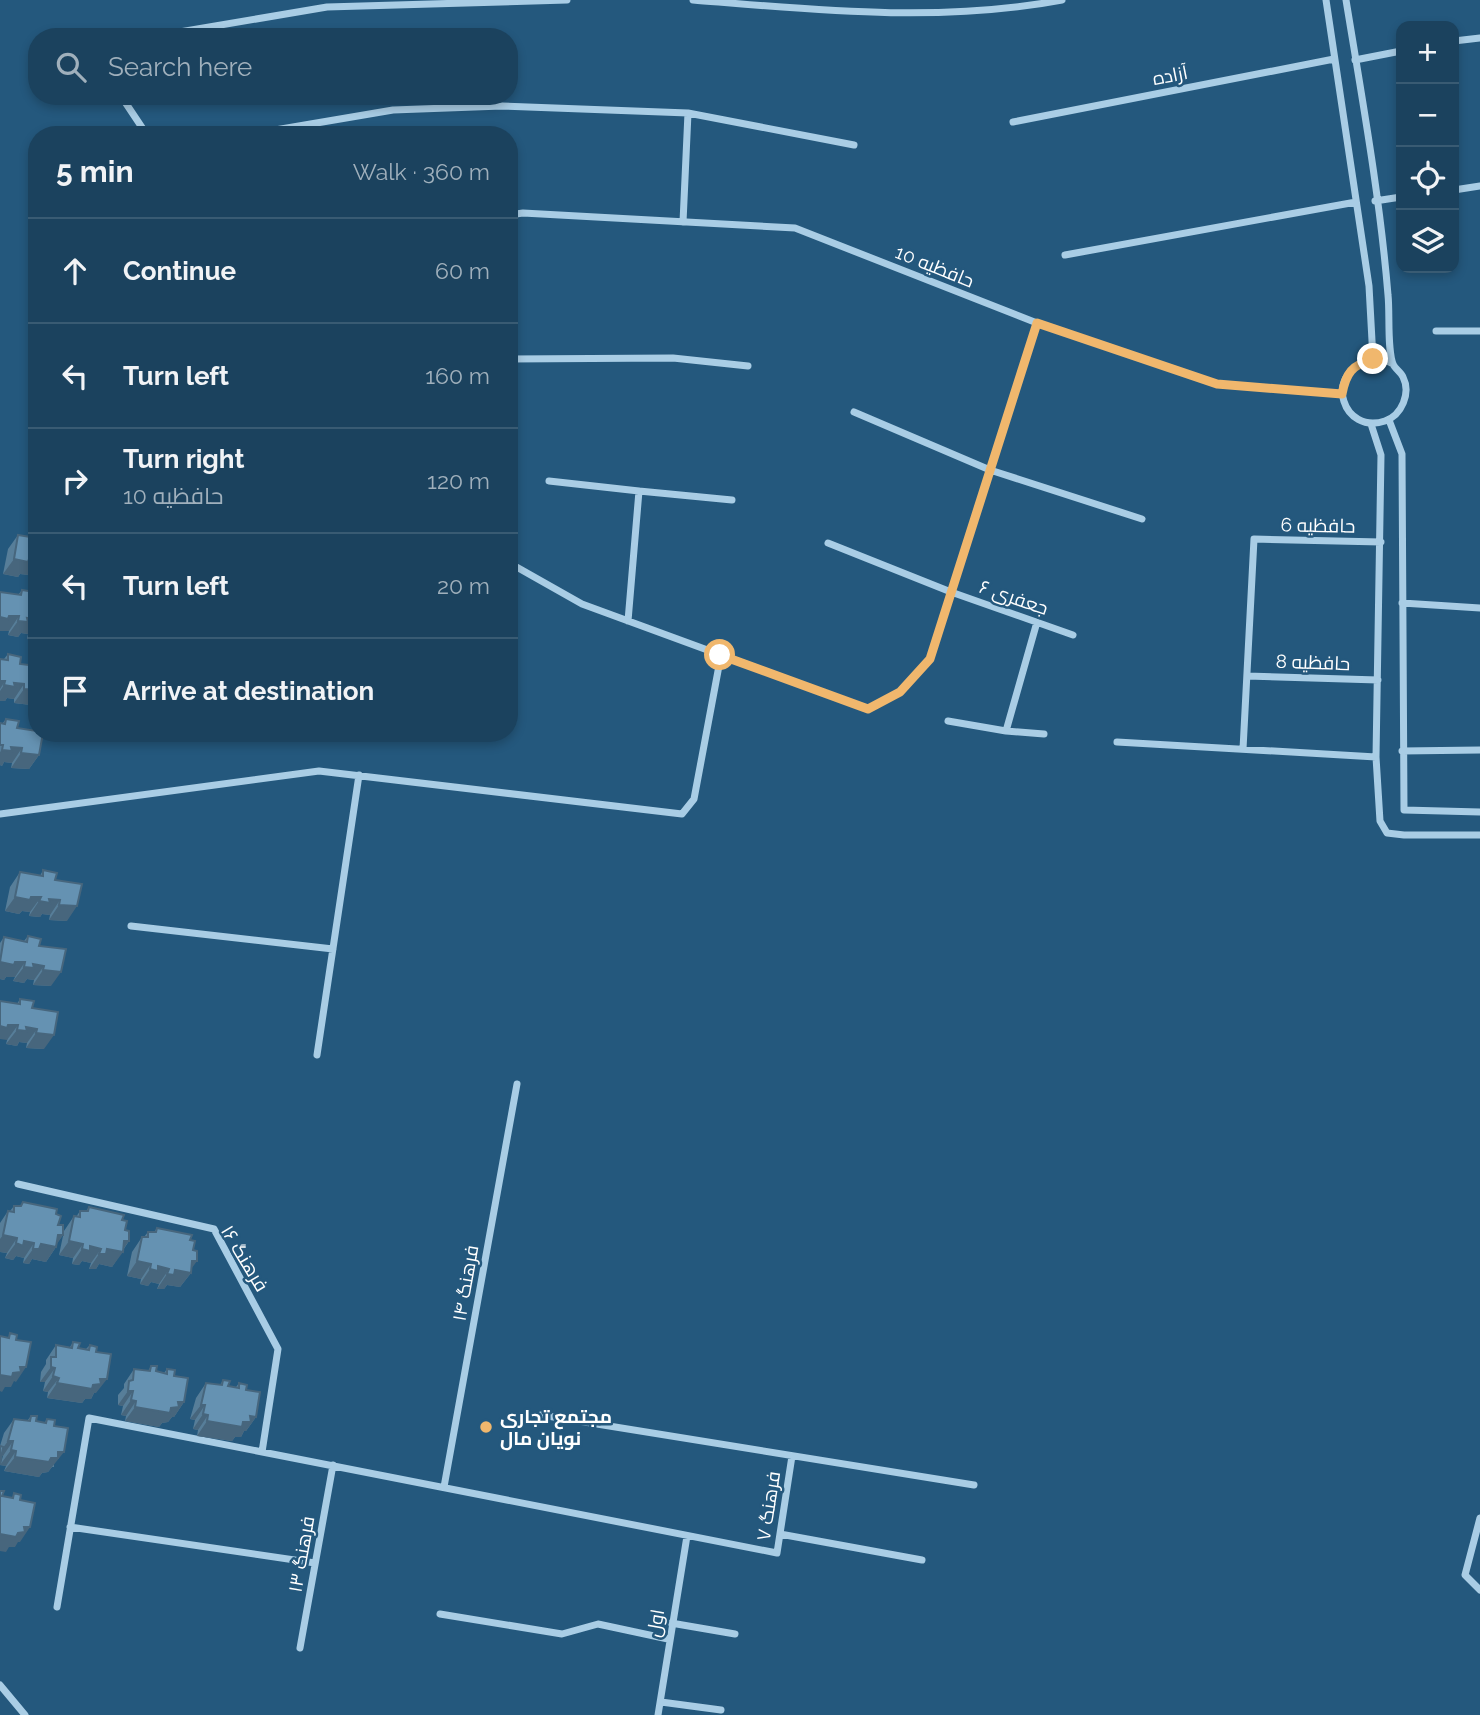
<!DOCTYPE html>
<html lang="en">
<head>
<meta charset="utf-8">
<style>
  :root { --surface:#1b425e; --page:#284d67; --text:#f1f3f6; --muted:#a0b0bc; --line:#395b73 }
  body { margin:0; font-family:Raleway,Cairo,sans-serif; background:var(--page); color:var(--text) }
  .controls { position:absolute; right:21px; top:21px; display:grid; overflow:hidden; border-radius:14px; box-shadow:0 4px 10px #0003 }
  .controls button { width:63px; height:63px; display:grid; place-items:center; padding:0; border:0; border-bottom:2px solid var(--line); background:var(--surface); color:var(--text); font:35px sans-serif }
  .stop { position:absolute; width:21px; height:21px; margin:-16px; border:5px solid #f0b76d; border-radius:50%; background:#fff }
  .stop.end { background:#f0b76d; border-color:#fff; box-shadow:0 2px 7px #0008 }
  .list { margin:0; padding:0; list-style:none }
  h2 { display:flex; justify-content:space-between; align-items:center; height:91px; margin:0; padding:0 28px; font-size:30px }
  h2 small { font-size:23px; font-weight:400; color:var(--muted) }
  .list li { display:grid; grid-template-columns:46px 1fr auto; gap:21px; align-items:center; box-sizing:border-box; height:105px; padding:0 28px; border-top:2px solid var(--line) }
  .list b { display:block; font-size:26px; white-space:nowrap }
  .list p { margin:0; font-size:23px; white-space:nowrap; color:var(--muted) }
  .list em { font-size:23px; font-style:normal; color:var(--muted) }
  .icon { flex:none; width:38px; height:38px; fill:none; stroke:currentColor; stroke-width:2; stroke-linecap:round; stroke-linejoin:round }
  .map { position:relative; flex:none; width:1480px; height:1715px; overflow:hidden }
  .search { position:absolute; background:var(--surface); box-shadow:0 4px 10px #0003; left:28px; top:28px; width:490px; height:77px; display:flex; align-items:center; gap:18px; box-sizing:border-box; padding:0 24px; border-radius:28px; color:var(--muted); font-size:26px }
  .panel { position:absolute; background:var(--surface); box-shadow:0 4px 10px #0003; left:28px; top:126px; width:490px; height:616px; border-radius:28px }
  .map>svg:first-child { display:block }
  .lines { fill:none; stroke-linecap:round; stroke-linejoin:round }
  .street { stroke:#a9cde5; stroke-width:7 }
  .wall { fill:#577e99 }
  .shaded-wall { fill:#47667d }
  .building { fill:#6592b2; stroke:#47667d; stroke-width:2 }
  .route { stroke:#f0b76d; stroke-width:9 }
  .poi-dot { fill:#f0b76d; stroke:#24587d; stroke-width:2.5 }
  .labels { text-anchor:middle; stroke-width:5; stroke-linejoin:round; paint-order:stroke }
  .street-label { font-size:19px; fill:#fff; stroke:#24587d }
  .poi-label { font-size:19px; font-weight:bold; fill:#fff; stroke:#24587d; text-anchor:start }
</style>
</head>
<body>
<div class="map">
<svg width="1480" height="1715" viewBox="0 0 1480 1715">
  <rect width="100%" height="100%" fill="#24587d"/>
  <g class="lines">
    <path class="street" d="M 693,0 C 815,10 941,23 1062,0
      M 1326,0 L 1369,286 L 1373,359
      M 1346,0 C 1362,98 1380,197 1388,295 C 1390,313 1387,349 1393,364 C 1395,369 1401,372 1403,377 C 1411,393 1402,415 1385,421 C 1343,435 1323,374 1368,361 C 1378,358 1385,359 1393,364
      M 150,37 L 327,7 L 567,0
      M 1454,41 L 1480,38
      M 1355,60 L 1401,51
      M 121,96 L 147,135
      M 1013,122 L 1334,59
      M 246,135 L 393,110 L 502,106 L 688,113 L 854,145
      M 1454,190 L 1480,186
      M 1375,201 L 1401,197
      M 509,215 L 523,213 L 795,228 L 1037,323 L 1217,384 L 1342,394
      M 683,222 L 688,113
      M 1065,255 L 1356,202
      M 1436,331 L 1480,331
      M 509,359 L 673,358 L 748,366
      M 854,412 L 990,470 L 1142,519
      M 1389,420 L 1402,454 L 1404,810 L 1480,812
      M 1371,424 L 1381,455 L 1376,757 L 1380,821 L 1387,833 L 1404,835 L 1480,835
      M 549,481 L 639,491
      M 828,543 L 951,592 L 1073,635
      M 509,559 L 513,565 L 582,604 L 868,709 L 900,692 L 930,659 L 1037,323
      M 1402,603 L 1480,608
      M 628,621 L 639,491 L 732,500
      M 1247,676 L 1378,680
      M 948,721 L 1006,731 L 1044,734
      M 1006,731 L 1037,622
      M 1117,742 L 1376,757
      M 1243,749 L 1254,539 L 1381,542
      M 1402,751 L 1480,750
      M 0,814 L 319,771 L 682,814 L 694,799 L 721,655
      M 131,926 L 333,949
      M 317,1055 L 359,775
      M 18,1184 L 214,1229 L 278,1349 L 262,1452
      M 541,1415 L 974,1485
      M 444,1487 L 517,1084
      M 1480,1518 L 1465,1575 L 1480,1590
      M 70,1527 L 315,1563
      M 780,1534 L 922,1560
      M 57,1607 L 89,1418 L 777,1553 L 792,1456
      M 440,1614 L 562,1634 L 598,1624 L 668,1639
      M 671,1623 L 735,1634
      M 300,1648 L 333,1465
      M 0,1685 L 25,1715
      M 661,1702 L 721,1710
      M 658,1715 L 687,1536"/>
  </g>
  <path class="wall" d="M 18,535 L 37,538 L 37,580 L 28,579 L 29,575 L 20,574 L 18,577 L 3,574 L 8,549 Z
    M 22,590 L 33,599 L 37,600 L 37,640 L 27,639 L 28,634 L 21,633 L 18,637 L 8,635 L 9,631 L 0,631 L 0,592 L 18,595 Z
    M 8,654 L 20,664 L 31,705 L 14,703 L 14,699 L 7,698 L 5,701 L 0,701 L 0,659 L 4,659 Z
    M 6,719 L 17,728 L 39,755 L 29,769 L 11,768 L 12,763 L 4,762 L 2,766 L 0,765 L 0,723 L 2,724 Z
    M 43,870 L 55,880 L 67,921 L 49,920 L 50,915 L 42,914 L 40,917 L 29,916 L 30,912 L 22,911 L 19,914 L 5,911 L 10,887 L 20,872 L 40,876 Z
    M 28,936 L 39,946 L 51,986 L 33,985 L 34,980 L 27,979 L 24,983 L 13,981 L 15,977 L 6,977 L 4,980 L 0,979 L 0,943 L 4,937 L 24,941 Z
    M 20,999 L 32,1008 L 44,1049 L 26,1048 L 27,1043 L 19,1042 L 17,1046 L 6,1044 L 17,1004 Z
    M 23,1202 L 56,1214 L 63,1235 L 57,1243 L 56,1247 L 46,1262 L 32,1259 L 29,1264 L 23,1263 L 24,1258 L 16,1256 L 13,1260 L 5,1258 L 7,1253 L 0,1252 L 0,1223 L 8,1211 L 10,1211 L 14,1206 L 20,1206 Z
    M 89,1207 L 122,1220 L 129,1241 L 112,1267 L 99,1264 L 96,1269 L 89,1269 L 91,1263 L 82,1261 L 79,1265 L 72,1264 L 73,1258 L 59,1255 L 64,1231 L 74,1216 L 76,1217 L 80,1211 L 86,1211 Z
    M 157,1228 L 190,1240 L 193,1250 L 191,1273 L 180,1287 L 167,1285 L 164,1289 L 157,1289 L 159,1284 L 151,1282 L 148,1286 L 140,1284 L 141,1279 L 127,1276 L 132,1252 L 142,1237 L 144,1237 L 148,1232 L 154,1232 Z
    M 73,1342 L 78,1348 L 86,1349 L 90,1345 L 96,1352 L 96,1393 L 94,1393 L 91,1399 L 85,1399 L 82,1403 L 47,1398 L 48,1392 L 43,1391 L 45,1382 L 40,1382 L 41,1372 L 46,1364 L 46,1360 L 56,1345 L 70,1347 Z
    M 151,1366 L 156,1371 L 164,1373 L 167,1369 L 174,1376 L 184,1402 L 174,1417 L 172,1417 L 168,1422 L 162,1423 L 159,1427 L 125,1421 L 126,1416 L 121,1415 L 123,1406 L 118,1405 L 118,1395 L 124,1388 L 124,1384 L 134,1369 L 148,1371 Z
    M 223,1380 L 228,1386 L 236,1387 L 239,1383 L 246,1390 L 256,1417 L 246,1431 L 244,1431 L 241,1437 L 235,1437 L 232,1441 L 197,1436 L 198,1430 L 193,1429 L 195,1420 L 190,1419 L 196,1398 L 206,1383 L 220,1385 Z
    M 31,1416 L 36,1421 L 44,1423 L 47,1419 L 54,1426 L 54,1467 L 52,1467 L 48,1472 L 42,1473 L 39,1477 L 4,1471 L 6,1466 L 0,1465 L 3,1456 L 2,1456 L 0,1446 L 4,1433 L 14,1419 L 27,1421 Z"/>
  <path class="shaded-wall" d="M 14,559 L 37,560 L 37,563 L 29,575 L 20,574 L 18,577 L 3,574 Z
    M 37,565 L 37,580 L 28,579 Z
    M 9,616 L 19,616 L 9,631 L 0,631 L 0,617 Z
    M 27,618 L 37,619 L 37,622 L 28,634 L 21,633 L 18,637 L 8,635 L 18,621 Z
    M 37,625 L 37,640 L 27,639 Z
    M 0,681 L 5,681 L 0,689 Z
    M 14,683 L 24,684 L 14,699 L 7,698 L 5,701 L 0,701 L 0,691 L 4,685 Z
    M 24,689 L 37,690 L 37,697 L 31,705 L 14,703 Z
    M 11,747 L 22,748 L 12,763 L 4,762 L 2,766 L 0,765 L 0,752 L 2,750 Z
    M 21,753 L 39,755 L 29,769 L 11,768 Z
    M 15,897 L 41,897 L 30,912 L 22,911 L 19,914 L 5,911 Z
    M 49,899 L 60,900 L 50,915 L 42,914 L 40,917 L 29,916 L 39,901 Z
    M 59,905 L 77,906 L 67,921 L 49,920 Z
    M 0,962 L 25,962 L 15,977 L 6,977 L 4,980 L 0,979 Z
    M 33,964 L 44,966 L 34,980 L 27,979 L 24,983 L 13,981 L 24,967 Z
    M 43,970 L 61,972 L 51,986 L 33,985 Z
    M 8,1025 L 18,1025 L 7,1040 L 0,1039 L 0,1026 Z
    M 26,1027 L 37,1029 L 27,1043 L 19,1042 L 17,1046 L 6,1044 L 17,1030 Z
    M 36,1033 L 54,1035 L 44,1049 L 26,1048 Z
    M 3,1235 L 17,1238 L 7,1253 L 0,1252 L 0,1239 Z
    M 58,1235 L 63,1235 L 55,1247 L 56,1247 L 46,1262 L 32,1259 L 29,1264 L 23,1263 L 33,1249 Z
    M 24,1241 L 34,1243 L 24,1258 L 16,1256 L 13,1260 L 5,1258 L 16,1243 Z
    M 69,1241 L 83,1244 L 73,1258 L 59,1255 Z
    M 124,1241 L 129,1241 L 121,1252 L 123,1252 L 112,1267 L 99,1264 L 96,1269 L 89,1269 L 99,1254 Z
    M 90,1246 L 101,1249 L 91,1263 L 82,1261 L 79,1265 L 72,1264 L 82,1249 Z
    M 137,1261 L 151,1264 L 141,1279 L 127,1276 Z
    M 192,1261 L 197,1261 L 189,1272 L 191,1273 L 180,1287 L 167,1285 L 164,1289 L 157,1289 L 167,1274 Z
    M 158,1266 L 169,1269 L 159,1284 L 151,1282 L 148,1286 L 140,1284 L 150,1269 Z
    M 20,1367 L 26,1367 L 16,1382 L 14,1381 L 11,1387 L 5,1387 L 2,1392 L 0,1391 L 0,1375 L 13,1373 Z
    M 51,1367 L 55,1368 L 45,1382 L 40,1382 Z
    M 53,1376 L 59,1378 L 48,1392 L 43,1391 Z
    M 100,1379 L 107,1379 L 96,1393 L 94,1393 L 91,1399 L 85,1399 L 82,1403 L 47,1398 L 57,1383 L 93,1385 Z
    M 128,1391 L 133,1391 L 123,1406 L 118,1405 Z
    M 131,1400 L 136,1401 L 126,1416 L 121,1415 Z
    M 178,1402 L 184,1402 L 174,1417 L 172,1417 L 168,1422 L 162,1423 L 159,1427 L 125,1421 L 135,1407 L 171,1408 Z
    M 201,1405 L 205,1405 L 195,1420 L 190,1419 Z
    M 203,1414 L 208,1415 L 198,1430 L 193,1429 Z
    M 250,1416 L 256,1417 L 246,1431 L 244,1431 L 241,1437 L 235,1437 L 232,1441 L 197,1436 L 207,1421 L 243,1422 Z
    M 8,1441 L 13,1441 L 3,1456 L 0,1455 L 0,1452 Z
    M 11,1450 L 16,1451 L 6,1466 L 0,1465 Z
    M 58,1452 L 64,1452 L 48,1472 L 42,1473 L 39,1477 L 4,1471 L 15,1457 L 51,1458 Z
    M 24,1527 L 30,1527 L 20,1542 L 18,1542 L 15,1547 L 9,1547 L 6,1552 L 0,1551 L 0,1534 L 18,1533 Z"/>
  <path class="building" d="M 18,535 L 37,538 L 37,560 L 29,559 L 28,562 L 14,559 Z
    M 22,590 L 35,592 L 33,599 L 37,600 L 37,619 L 27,618 L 28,622 L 18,621 L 19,616 L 9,616 L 8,619 L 0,617 L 0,592 L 21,595 Z
    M 8,654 L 21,657 L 20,664 L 37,666 L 37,690 L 24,689 L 24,684 L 14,683 L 15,687 L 4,685 L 5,681 L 0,681 L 0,659 L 8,660 Z
    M 6,719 L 19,721 L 17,728 L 37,731 L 37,733 L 43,733 L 39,755 L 21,753 L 22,748 L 11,747 L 12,751 L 2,750 L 3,745 L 0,745 L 0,723 L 5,724 Z
    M 43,870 L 57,873 L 55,880 L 82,884 L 77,906 L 59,905 L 60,900 L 49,899 L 50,903 L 39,901 L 41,897 L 31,897 L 30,900 L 15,897 L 20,872 L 43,876 Z
    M 28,936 L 41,939 L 39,946 L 66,949 L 61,972 L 43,970 L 44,966 L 33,964 L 34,968 L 24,967 L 25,962 L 15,962 L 14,965 L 0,962 L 4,937 L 27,942 Z
    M 20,999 L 34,1001 L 32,1008 L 58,1012 L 54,1035 L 36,1033 L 37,1029 L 26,1027 L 27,1031 L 17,1030 L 18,1025 L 8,1025 L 7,1028 L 0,1026 L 0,1001 L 20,1004 Z
    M 23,1202 L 57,1209 L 56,1214 L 61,1216 L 58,1225 L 63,1225 L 63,1235 L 58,1235 L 56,1247 L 41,1244 L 39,1249 L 33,1249 L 34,1243 L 24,1241 L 23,1246 L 16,1243 L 17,1238 L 3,1235 L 8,1211 L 14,1212 L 14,1206 L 21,1206 Z
    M 89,1207 L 124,1215 L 122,1220 L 127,1221 L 125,1230 L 129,1231 L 129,1241 L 124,1241 L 123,1252 L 107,1249 L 106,1254 L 99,1254 L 101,1249 L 90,1246 L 90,1251 L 82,1249 L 83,1244 L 69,1241 L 74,1216 L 80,1217 L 80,1211 L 88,1211 Z
    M 157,1228 L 192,1235 L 190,1240 L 195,1241 L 193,1250 L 197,1251 L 197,1261 L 192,1261 L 191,1273 L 175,1270 L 174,1275 L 167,1274 L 169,1269 L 158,1266 L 158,1271 L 150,1269 L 151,1264 L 137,1261 L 142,1237 L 148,1237 L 148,1232 L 156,1232 Z
    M 10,1333 L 17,1335 L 16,1340 L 31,1342 L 26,1367 L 20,1367 L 21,1372 L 13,1373 L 12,1377 L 0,1375 L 0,1336 L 9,1338 Z
    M 73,1342 L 80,1343 L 78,1348 L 89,1350 L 90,1345 L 97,1347 L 96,1352 L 111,1354 L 107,1379 L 100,1379 L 101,1384 L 93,1385 L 92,1389 L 57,1383 L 59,1378 L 53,1376 L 55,1368 L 51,1367 L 51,1357 L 56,1357 L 56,1345 L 72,1348 Z
    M 151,1366 L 157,1366 L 156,1371 L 167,1374 L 167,1369 L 175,1370 L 174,1376 L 188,1378 L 184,1402 L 178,1402 L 179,1407 L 171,1408 L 170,1413 L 135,1407 L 136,1401 L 131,1400 L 133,1391 L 128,1391 L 129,1381 L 133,1380 L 134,1369 L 150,1371 Z
    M 223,1380 L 230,1381 L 228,1386 L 239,1388 L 239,1383 L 247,1385 L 246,1390 L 260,1392 L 256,1417 L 250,1416 L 251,1422 L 243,1422 L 242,1427 L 207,1421 L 208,1415 L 203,1414 L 205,1405 L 201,1405 L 206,1383 L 222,1385 Z
    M 31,1416 L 37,1416 L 36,1421 L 46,1423 L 47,1419 L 55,1420 L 54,1426 L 68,1428 L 64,1452 L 58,1452 L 58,1458 L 51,1458 L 49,1462 L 15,1457 L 16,1451 L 11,1450 L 13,1441 L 8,1441 L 14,1419 L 30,1421 Z
    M 0,1446 L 3,1447 L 0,1465 Z
    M 0,1491 L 4,1491 L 2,1496 L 13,1498 L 14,1493 L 21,1495 L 20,1500 L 35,1503 L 30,1527 L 24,1527 L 25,1532 L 18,1533 L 16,1537 L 0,1534 Z"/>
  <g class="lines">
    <path class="route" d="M 720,655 L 868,709 L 900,692 L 930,659 L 1037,323 L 1217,384 L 1342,394 C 1346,373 1352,365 1373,359"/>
  </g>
  <circle class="poi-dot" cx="486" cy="1427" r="7"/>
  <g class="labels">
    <g class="street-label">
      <text transform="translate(1170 75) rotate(-11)" y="7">آزاده</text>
      <text transform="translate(935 266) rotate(22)" y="7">حافظیه 10</text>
      <text transform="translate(1318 525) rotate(1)" y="7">حافظیه 6</text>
      <text transform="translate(1014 597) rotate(19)" y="7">جعفری ۶</text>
      <text transform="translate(1313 662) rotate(2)" y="7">حافظیه 8</text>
      <text transform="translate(245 1258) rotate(59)" y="7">فرهنگ ۱۶</text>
      <text transform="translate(465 1283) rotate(-80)" y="7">فرهنگ ۱۴</text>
      <text transform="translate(768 1506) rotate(-81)" y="7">فرهنگ ۷</text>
      <text transform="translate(301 1554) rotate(-80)" y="7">فرهنگ ۱۳</text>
      <text transform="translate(655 1623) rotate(-80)" y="7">اول</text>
    </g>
    <g class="poi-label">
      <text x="500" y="1423">مجتمع تجاری<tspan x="500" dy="22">نویان مال</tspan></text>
    </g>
  </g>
</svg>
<div class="controls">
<button>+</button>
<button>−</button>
<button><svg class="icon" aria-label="locate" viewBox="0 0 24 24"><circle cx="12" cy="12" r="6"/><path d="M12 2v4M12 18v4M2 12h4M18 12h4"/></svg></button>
<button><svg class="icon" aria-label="layers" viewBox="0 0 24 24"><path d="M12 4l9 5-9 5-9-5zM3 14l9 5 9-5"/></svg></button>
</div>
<div class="stop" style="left:720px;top:655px"></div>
<div class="stop end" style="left:1373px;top:359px"></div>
<div class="search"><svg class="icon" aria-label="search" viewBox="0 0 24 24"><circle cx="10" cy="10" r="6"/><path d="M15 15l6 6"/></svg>Search here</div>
<section class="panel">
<h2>5 min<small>Walk · 360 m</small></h2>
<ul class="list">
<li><svg class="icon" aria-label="ahead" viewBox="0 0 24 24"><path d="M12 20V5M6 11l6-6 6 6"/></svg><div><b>Continue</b></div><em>60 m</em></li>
<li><svg class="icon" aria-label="left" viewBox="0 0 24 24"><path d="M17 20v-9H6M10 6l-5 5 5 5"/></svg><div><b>Turn left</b></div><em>160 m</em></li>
<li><svg class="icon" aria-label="right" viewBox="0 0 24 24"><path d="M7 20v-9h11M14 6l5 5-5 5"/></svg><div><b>Turn right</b><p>حافظیه 10</p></div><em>120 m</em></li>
<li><svg class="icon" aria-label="left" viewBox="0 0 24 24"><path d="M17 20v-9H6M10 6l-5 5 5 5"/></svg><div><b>Turn left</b></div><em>20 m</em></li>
<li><svg class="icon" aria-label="arrive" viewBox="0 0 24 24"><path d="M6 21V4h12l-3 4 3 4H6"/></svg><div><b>Arrive at destination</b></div></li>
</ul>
</section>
</div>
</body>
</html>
